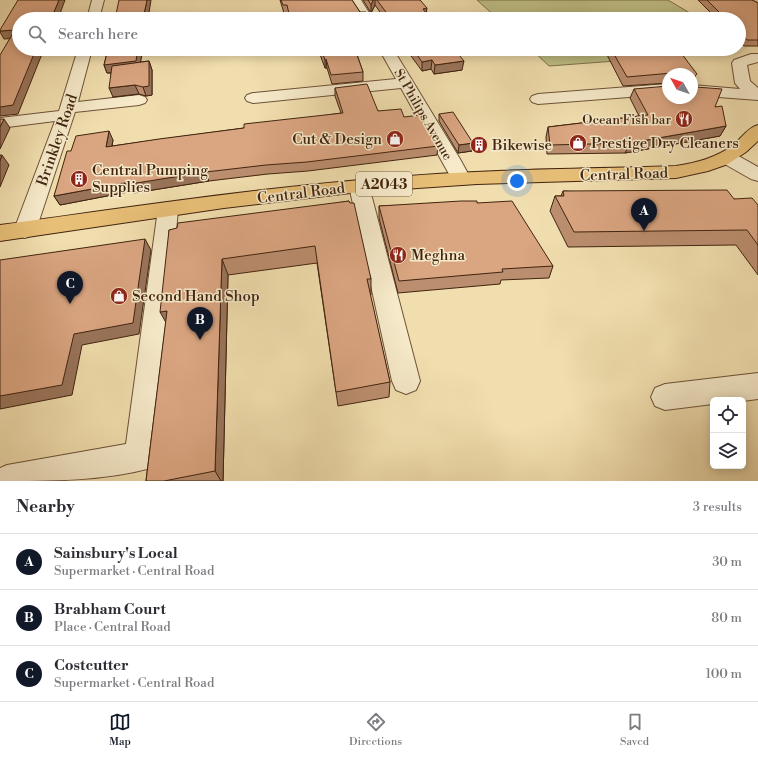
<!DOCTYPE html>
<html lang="en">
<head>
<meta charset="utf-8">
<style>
  :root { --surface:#fff; --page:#f2f2f3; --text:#2b2b33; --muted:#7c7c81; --line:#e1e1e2; --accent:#111827 }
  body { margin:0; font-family:"Libre Bodoni",serif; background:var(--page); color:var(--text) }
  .controls { position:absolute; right:12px; bottom:12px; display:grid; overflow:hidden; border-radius:6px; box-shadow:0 2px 10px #0003 }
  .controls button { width:36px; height:36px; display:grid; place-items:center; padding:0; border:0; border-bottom:1px solid var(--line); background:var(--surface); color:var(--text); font:20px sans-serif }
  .compass { position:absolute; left:662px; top:68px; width:36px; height:36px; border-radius:50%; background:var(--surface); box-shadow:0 2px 10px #0003; rotate:310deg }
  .you { position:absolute; left:517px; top:181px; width:14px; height:14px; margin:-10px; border:3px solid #fff; border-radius:50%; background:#1a73e8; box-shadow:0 0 0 6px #1a73e833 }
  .badge { display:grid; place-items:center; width:26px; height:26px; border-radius:50%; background:var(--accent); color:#fff; font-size:13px; font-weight:700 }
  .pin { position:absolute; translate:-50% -33px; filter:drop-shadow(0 1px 2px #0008) }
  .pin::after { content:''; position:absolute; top:21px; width:14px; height:12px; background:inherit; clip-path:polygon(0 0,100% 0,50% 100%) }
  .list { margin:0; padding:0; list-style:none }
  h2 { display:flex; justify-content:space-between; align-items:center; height:52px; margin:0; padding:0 16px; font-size:17px }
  h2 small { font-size:13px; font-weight:400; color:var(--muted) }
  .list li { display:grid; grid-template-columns:26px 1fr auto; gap:12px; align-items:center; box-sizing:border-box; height:56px; padding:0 16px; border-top:1px solid var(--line) }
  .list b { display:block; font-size:15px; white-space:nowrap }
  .list p { margin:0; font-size:13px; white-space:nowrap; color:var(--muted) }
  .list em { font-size:13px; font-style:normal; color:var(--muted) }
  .icon { flex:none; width:22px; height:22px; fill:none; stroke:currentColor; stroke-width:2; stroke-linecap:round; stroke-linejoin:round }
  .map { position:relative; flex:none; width:758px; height:481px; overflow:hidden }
  .search { position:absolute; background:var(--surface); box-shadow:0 2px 10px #0003; left:12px; right:12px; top:12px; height:44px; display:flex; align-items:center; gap:10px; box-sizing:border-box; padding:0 14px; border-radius:22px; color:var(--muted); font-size:15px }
  .sheet { height:220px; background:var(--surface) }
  nav { display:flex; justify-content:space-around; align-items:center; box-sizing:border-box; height:56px; border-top:1px solid var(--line); background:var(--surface); font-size:11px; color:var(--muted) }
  nav a { display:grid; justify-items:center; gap:2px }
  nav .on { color:var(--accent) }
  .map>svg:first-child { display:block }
  .green { fill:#c0c086; stroke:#80724b }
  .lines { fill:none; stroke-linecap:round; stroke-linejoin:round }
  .minor-casing { stroke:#6d5238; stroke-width:2 }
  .major-casing { stroke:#412410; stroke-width:2 }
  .minor { fill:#f6eaca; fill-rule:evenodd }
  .major { fill:#e8bf77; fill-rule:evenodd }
  .wall { fill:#bb8e6f; stroke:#412410 }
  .shaded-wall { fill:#99745a; stroke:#412410 }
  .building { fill:#daa581; stroke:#412410 }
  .labels { text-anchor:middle; stroke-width:3; stroke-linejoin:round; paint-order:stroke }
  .far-street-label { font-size:13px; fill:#412410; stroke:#f6eaca }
  .far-poi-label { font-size:13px; fill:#412410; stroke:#f6eaca; text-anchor:end }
  .shield { fill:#f6eaca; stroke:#775f48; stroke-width:1 }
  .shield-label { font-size:14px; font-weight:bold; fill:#412410 }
  .poi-label { font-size:15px; fill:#412410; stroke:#f6eaca; text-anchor:start }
  .street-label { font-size:15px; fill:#412410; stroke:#f6eaca }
</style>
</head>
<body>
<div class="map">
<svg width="758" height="481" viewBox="0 0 758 481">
  <rect width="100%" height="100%" fill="#f1deae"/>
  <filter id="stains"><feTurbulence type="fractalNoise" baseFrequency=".005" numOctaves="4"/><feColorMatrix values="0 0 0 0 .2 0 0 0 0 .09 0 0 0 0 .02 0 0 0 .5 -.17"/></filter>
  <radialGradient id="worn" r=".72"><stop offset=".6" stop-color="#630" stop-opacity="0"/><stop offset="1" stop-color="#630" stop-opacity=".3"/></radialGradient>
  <path class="green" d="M 477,0 L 668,0 L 700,19 L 498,19 Z
    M 531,49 L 616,49 L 629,60 L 549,66 Z"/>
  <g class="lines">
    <defs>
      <path id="minor" d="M 92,0 L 104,0 L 99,19 L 87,19 Z
        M 349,0 L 361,0 L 373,19 L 361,19 Z
        M 78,49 L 92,49 L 78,102 L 139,95 L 145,97 L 147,100 L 145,103 L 139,105 L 75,112 L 36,230 L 33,235 L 25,238 L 17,235 L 14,230 L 55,121 L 0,128 L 0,118 L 59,111 Z
        M 379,49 L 393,49 L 460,159 L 471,179 L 468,183 L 461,185 L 454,183 L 401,88 L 253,103 L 247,101 L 245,98 L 247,95 L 253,93 L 396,79 Z
        M 751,54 L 758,54 L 758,62 L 747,65 L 750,81 L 758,88 L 758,100 L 692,95 L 692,85 L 740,89 L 735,83 L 732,63 L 734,60 Z
        M 668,84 L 668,94 L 538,104 L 532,102 L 530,99 L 532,96 L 538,94 Z
        M 728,152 L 735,154 L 758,167 L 758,181 L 751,179 L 721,162 L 719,158 L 721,154 Z
        M 359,180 L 366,182 L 369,186 L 420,381 L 416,390 L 406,394 L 396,390 L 392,381 L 349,186 L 352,182 Z
        M 168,202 L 175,204 L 178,209 L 156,457 L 151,468 C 104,481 49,481 0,481 L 0,468 L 7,465 L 126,444 L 158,209 L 161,204 Z
        M 758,373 L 758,399 L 743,401 L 713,400 L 713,404 L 665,410 L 655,406 L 651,397 L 655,388 L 665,384 Z"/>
      <path id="major" d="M 758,125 L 758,141 L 746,152 L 728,164 L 708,171 L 676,178 L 477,184 L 359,192 L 224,208 L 0,241 L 0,225 C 132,207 264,187 396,177 C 489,169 583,169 676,166 C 696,163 715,158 732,146 C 741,139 747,128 758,125 Z"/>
    </defs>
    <use href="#minor" class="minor-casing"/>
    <use href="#major" class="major-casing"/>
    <use href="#minor" class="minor"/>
    <use href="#major" class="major"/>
  </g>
  <path class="wall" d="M 280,0 L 352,0 L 360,12 L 367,19 L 289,19 L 288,13 L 284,13 Z
    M 363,0 L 420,0 L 426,13 L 431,19 L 385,19 L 375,5 L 371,13 Z
    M 698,0 L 752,0 L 758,3 L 758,46 L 744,46 L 739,41 L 739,19 L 717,19 Z
    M 108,49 L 143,49 L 140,62 L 149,61 L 152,70 L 152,95 L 146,96 L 139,94 L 113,97 L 111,73 L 107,73 L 104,65 Z
    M 318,49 L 355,49 L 363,72 L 363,81 L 332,84 L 327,68 L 325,68 Z
    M 406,49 L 454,49 L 462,70 L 434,74 L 431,69 L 422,71 Z
    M 604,49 L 678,49 L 695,79 L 696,87 L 715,107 L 726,126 L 720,136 L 625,153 L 547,154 L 546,137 L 548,127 L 639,116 L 630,98 L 634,89 L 668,98 L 692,74 L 668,74 L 668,83 L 623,86 Z
    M 335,88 L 378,111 L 404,117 L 438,146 L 437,155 L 308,171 L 268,174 L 209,181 L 134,193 L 133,191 L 60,205 L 54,196 L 71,151 L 113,140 L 112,146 L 244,128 L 341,113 L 335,96 Z
    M 439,114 L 472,151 L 458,153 L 439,121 Z
    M 563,191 L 734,199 L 758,205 L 758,275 L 736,245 L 568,247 L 550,211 L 555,196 L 561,196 Z
    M 349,201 L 371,279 L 371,295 L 370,295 L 390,382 L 389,397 L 338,406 L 317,263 L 228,275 L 223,481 L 146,481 L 166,322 L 169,230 Z
    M 477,203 L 553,266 L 549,278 L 501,280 L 500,284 L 398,293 L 379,218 L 379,206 Z"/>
  <path class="shaded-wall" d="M 59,0 L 65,0 L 58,19 L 51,19 Z
    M 147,0 L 151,0 L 148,19 L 143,19 Z
    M 373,0 L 375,0 L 375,5 L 371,13 L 371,5 Z
    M 427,8 L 426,16 L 423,9 Z
    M 366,12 L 367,19 L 363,19 Z
    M 15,30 L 19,38 L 4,39 L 0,32 L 0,31 Z
    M 36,49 L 44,49 L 18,114 L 0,116 L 0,107 Z
    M 138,49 L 143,49 L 139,70 L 107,73 L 104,65 Z
    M 326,59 L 327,68 L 325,68 L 325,60 Z
    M 432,60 L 431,69 L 422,71 L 422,62 Z
    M 149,61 L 152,70 L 152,95 L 146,96 L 143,87 Z
    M 464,61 L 462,70 L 434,74 L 435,65 Z
    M 135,85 L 139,94 L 113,97 L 109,88 Z
    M 4,119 L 10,128 L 0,149 L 0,127 Z
    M 726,126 L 720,136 L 625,153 L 630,143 Z
    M 109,131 L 113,140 L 110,156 L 106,147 Z
    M 473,143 L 472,151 L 458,153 L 459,145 Z
    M 2,155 L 9,165 L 0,187 L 0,161 Z
    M 206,172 L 209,181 L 134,193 L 133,191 L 60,205 L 54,196 L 130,182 Z
    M 145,239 L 151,250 L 139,334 L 82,345 L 72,395 L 0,409 L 0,396 L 74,334 Z
    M 222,259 L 228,275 L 223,481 L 221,481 L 215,471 Z
    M 167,311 L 169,328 L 160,312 Z"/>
  <path class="building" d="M 18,0 L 59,0 L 51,19 L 19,19 L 19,49 L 36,49 L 13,105 L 0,107 L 0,55 L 15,30 L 0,31 L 0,30 Z
    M 119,0 L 147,0 L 143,19 L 115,19 Z
    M 281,0 L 352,0 L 360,12 L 366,12 L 363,19 L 299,19 L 298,13 L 289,14 L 287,5 L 283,5 Z
    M 368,0 L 373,0 L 371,5 Z
    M 377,0 L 420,0 L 427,8 L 423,9 L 431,19 L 391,19 Z
    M 707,0 L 752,0 L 758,3 L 758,40 L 747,40 L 739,32 L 739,19 L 726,19 Z
    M 108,49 L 138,49 L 136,61 L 104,65 Z
    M 321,49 L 355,49 L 363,72 L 331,75 L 326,59 L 325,60 Z
    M 413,49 L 454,49 L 464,61 L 435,65 L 432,60 L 422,62 Z
    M 611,49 L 678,49 L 697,74 L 695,76 L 696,87 L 722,89 L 715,107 L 722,106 L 726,126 L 630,143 L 550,145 L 548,127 L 648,115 L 634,89 L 668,86 L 668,98 L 692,98 L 692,74 L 673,74 L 672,73 L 627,77 Z
    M 149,61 L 149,86 L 143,87 L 135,85 L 109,88 L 112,66 Z
    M 367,84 L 378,111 L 401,109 L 404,117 L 420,115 L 438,146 L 307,162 L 266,165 L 206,172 L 130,184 L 130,182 L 54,196 L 67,151 L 71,151 L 76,136 L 109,131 L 106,147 L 159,139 L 244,128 L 244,124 L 343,113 L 335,88 Z
    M 453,112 L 473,143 L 459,145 L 439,114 Z
    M 0,119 L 4,119 L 0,127 Z
    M 0,155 L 2,155 L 0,161 Z
    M 727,190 L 734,199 L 752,198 L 758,205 L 758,245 L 747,230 L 574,232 L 555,196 L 564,196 L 563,191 Z
    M 349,201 L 350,203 L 354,203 L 371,279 L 367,279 L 390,382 L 336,392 L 315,246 L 222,259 L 215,471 L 164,481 L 146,481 L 167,311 L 160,312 L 169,230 L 177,228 L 178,223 Z
    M 461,201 L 477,201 L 477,203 L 512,201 L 553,266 L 502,269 L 503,272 L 399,281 L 379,206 Z
    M 145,239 L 133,323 L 74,334 L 62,385 L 0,396 L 0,260 Z"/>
  <defs>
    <symbol id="restaurant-disc" viewBox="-11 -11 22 22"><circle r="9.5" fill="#8f2418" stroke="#f6eaca"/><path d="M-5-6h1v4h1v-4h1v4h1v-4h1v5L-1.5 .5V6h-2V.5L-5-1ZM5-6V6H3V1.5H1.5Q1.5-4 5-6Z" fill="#fff"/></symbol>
    <symbol id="shop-disc" viewBox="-11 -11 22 22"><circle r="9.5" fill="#8f2418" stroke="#f6eaca"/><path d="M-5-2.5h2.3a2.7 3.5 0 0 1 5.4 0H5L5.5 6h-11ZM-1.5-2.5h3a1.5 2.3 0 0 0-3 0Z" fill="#fff"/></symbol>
    <symbol id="building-disc" viewBox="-11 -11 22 22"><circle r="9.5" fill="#8f2418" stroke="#f6eaca"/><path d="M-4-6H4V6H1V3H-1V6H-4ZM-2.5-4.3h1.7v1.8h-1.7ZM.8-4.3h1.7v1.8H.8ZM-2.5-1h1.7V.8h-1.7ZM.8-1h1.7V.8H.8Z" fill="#fff"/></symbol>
  </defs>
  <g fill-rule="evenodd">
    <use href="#restaurant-disc" x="674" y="109" width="20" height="20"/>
    <use href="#shop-disc" x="385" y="129" width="20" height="20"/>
    <use href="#shop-disc" x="568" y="133" width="20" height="20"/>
    <use href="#building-disc" x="469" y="135" width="20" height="20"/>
    <use href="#building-disc" x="69" y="169" width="20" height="20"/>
    <use href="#restaurant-disc" x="388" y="245" width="20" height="20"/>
    <use href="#shop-disc" x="109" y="286" width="20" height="20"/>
  </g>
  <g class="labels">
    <g class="far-street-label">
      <text transform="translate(424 114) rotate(60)" y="5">St Philips Avenue</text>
    </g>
    <g class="far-poi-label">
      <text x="671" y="124">Ocean Fish bar</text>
    </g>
    <rect class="shield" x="356" y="172" width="56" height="24" rx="3"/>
    <g class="shield-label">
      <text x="384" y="189">A2043</text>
    </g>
    <g class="poi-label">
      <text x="382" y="144" text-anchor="end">Cut &amp; Design</text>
      <text x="591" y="148">Prestige Dry Cleaners</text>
      <text x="492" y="150">Bikewise</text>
      <text x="92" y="175">Central Pumping<tspan x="92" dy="17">Supplies</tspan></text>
      <text x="411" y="260">Meghna</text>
      <text x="132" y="301">Second Hand Shop</text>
    </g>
    <g class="street-label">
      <text transform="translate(57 140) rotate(-71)" y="5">Brinkley Road</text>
      <text transform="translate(624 174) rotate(-2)" y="5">Central Road</text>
      <text transform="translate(301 193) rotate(-7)" y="5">Central Road</text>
    </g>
  </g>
  <rect width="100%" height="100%" filter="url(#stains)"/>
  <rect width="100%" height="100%" fill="url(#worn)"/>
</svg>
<div class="controls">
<button><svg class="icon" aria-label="locate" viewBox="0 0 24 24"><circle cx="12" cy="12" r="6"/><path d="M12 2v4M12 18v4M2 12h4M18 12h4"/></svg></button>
<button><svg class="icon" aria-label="layers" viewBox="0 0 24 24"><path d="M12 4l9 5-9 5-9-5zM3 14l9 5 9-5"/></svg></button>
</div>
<svg class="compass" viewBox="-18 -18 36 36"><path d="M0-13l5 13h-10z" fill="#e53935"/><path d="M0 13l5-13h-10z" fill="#7c7c81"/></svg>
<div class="you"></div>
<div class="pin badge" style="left:644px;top:231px">A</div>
<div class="pin badge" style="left:200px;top:340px">B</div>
<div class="pin badge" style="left:70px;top:304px">C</div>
<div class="search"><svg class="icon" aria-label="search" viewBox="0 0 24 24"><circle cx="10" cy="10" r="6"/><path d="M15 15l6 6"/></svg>Search here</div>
</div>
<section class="sheet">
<h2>Nearby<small>3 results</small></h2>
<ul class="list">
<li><span class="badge">A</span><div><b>Sainsbury's Local</b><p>Supermarket · Central Road</p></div><em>30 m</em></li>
<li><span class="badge">B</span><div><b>Brabham Court</b><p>Place · Central Road</p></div><em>80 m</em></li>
<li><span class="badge">C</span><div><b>Costcutter</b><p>Supermarket · Central Road</p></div><em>100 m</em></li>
</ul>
</section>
<nav>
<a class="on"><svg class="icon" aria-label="map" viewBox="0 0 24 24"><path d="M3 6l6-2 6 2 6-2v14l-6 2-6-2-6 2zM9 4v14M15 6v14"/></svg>Map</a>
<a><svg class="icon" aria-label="directions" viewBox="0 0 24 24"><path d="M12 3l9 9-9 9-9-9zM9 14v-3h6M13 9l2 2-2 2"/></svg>Directions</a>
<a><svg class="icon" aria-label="saved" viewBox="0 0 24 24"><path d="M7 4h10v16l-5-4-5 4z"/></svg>Saved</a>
</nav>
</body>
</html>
